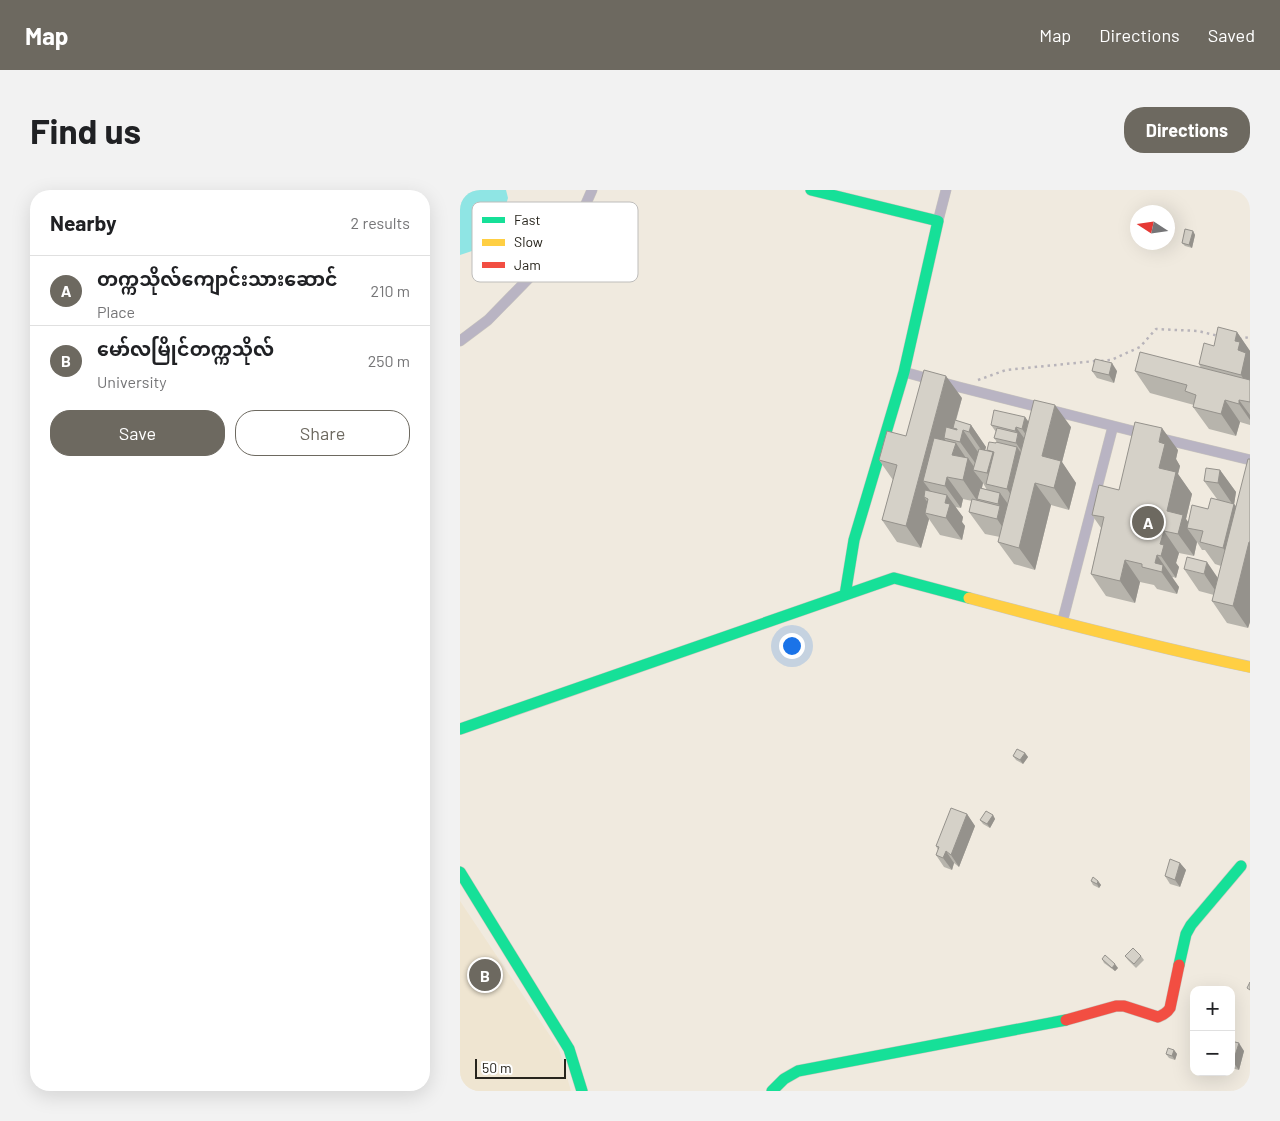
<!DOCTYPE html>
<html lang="en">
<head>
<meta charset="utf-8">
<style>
  :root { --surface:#fff; --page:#f2f2f2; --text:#202124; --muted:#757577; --line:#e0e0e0; --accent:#6d6960 }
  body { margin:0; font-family:Barlow,"Noto Sans Myanmar",sans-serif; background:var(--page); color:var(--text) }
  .controls { position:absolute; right:15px; bottom:15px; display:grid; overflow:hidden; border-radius:10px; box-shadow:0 5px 20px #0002 }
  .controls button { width:45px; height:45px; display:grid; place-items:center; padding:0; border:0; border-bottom:1px solid var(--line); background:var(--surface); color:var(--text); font:25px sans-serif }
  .compass { position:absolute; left:670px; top:15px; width:45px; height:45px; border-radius:50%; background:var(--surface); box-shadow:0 5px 20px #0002; rotate:282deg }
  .scale { position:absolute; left:15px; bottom:12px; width:91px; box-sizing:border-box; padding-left:5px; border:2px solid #27241c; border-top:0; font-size:14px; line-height:18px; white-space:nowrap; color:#27241c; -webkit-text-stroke:4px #fff; paint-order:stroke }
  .you { position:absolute; left:331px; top:455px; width:18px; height:18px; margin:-12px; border:4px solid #fff; border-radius:50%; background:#1a73e8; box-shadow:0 0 0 8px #1a73e833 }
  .badge { display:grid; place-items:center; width:32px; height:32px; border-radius:50%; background:var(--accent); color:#fff; font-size:16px; font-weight:700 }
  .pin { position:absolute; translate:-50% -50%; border:2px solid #fff; box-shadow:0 1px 5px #0006 }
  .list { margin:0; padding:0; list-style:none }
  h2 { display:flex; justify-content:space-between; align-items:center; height:65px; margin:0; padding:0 20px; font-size:21px }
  h2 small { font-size:16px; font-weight:400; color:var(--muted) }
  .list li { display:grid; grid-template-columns:32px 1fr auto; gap:15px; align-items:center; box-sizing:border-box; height:70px; padding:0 20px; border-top:1px solid var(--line) }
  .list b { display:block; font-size:19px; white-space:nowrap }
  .list p { margin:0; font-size:16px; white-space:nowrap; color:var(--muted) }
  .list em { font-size:16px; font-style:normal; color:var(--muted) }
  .actions { display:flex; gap:10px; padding:15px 20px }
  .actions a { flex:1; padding:11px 0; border:1px solid var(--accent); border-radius:20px; text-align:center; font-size:18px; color:var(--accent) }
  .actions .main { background:var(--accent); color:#fff }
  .map { position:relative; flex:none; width:790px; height:901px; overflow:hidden; border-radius:20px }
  header { display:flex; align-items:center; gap:30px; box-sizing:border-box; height:70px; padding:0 25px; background:var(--accent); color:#fff }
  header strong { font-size:24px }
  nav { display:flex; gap:28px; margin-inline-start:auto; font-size:18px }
  .intro { display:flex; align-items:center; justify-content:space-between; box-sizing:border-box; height:120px; padding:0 30px }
  h1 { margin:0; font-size:35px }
  .button { padding:12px 22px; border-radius:20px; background:var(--accent); color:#fff; font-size:18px; font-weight:700 }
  main { display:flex; gap:30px; padding:0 30px }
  aside { flex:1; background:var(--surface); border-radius:20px; box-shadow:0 5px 20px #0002 }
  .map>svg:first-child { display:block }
  .built { fill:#efe5d1 }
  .water { fill:#8fe5e4 }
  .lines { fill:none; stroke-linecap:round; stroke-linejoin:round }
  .street-casing { stroke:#cac6be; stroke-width:11 }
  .fast-casing { stroke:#cac6be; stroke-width:12 }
  .slow-casing { stroke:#cac6be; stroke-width:12 }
  .jam-casing { stroke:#cac6be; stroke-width:12 }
  .path { stroke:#b8b4ba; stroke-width:2.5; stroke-dasharray:2.5 4; stroke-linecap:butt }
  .street { stroke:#b9b4c3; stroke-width:10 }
  .fast { stroke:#16e098; stroke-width:11 }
  .slow { stroke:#ffcf43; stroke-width:11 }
  .jam { stroke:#f24e42; stroke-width:11 }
  .wall { fill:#b7b4ac; fill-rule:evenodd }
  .shaded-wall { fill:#95928c }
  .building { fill:#d5d1c8; stroke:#95928c }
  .key { fill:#fff; stroke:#bebdbb; stroke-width:1 }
  .key-label { font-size:14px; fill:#27241c }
</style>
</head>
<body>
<header>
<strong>Map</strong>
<nav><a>Map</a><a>Directions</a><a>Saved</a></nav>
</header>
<div class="intro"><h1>Find us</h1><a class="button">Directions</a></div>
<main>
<aside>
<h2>Nearby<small>2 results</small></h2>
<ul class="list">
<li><span class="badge">A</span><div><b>တက္ကသိုလ်ကျောင်းသားဆောင်</b><p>Place</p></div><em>210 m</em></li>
<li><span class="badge">B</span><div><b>မော်လမြိုင်တက္ကသိုလ်</b><p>University</p></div><em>250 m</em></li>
</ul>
<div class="actions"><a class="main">Save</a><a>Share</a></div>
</aside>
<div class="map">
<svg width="790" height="901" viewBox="0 0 790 901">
  <rect width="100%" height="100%" fill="#f0eadf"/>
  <path class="built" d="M 0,711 L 99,859 L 111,901 L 0,901 Z"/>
  <path class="water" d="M 0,0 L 46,0 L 48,8 L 45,18 L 50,28 L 49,44 L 36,53 L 0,65 Z"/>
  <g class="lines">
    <defs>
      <path id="street" d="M 478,31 L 486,0
        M 0,151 L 28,130 L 113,43 L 132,0
        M 444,182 L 499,197 L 685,244
        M 699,248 L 790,270
        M 602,433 L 653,236"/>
      <path id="fast" d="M 351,0 L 478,31 L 444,182 L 394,350 L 385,405
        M 0,539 L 434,388 L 509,408
        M 0,682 L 109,859 L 122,901
        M 719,775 L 726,744 L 731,735 L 781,676
        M 312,901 L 324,889 L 338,881 L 606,830"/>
      <path id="slow" d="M 509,408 C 602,433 696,457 790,477"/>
      <path id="jam" d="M 606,830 L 656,816 L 664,816 L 698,827 C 703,825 707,823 710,818 L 719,775"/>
    </defs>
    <use href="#street" class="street-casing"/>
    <use href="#fast" class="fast-casing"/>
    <use href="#slow" class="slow-casing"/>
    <use href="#jam" class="jam-casing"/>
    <path class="path" d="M 779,149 L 790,147
      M 641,171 L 651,170 L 680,157 L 696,139 L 738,141 L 759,146
      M 518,190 L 546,180 L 635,171"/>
    <use href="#street" class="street"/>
    <use href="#fast" class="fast"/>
    <use href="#slow" class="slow"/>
    <use href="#jam" class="jam"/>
  </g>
  <path class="wall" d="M 733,41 L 735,45 L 732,58 L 725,56 L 722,53 Z
    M 777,142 L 790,161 L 790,235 L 780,232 L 776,246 L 749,239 L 733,217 L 734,215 L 690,203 L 675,181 L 741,178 L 739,174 L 754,156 Z
    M 632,181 L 657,181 L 654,193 L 637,188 Z
    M 502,208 L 496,231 L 511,235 L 526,257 L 525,260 L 528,261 L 527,260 L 537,252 L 534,248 L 536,242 L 531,235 L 565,227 L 569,232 L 611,237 L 602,272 L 616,293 L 609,320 L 591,315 L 575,380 L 554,374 L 538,352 L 540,347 L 525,344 L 509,322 L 512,311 L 503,309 L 501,318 L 495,317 L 503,327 L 502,332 L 505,336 L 502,350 L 480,345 L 469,329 L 461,358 L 437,352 L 422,330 L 433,290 L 419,270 L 446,246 ZM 523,293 L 527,300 L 522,298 Z
    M 718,260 L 716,269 L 720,276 L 718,284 L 732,304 L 726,329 L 728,332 L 748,319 L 757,309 L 744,291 L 760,280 L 776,302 L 774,314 L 776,316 L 790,269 L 790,432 L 788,438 L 767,433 L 752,411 L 754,405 L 739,401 L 724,379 L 758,388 L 761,376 L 755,374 L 745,360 L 742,360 L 737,352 L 734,366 L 719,363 L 716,373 L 719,377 L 716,388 L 713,387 L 712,388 L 719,397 L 717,404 L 697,399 L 694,395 L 680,392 L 675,413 L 646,406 L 631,384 L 641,338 L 632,325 L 659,300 Z
    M 565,563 L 568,567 L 563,574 L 556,570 L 553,566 Z
    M 507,624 L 515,636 L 499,677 L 494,673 L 492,680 L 484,677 L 476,665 L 478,660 L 476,656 Z
    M 533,625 L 535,629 L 530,638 L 523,634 L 520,630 Z
    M 720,673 L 726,680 L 720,697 L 710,694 L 705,686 Z
    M 631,691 L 638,691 L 641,695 L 639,698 L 633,695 Z
    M 665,766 L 681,766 L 684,770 L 676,778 L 668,770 Z
    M 642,769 L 658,778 L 655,781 L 644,773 Z
    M 771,851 L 784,861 L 779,880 L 771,878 Z
    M 714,860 L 717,864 L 715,870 L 709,868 L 706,864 Z"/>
  <path class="shaded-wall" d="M 733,41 L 735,45 L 732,58 L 729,55 Z
    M 777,142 L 790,161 L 790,199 L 781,185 L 775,151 Z
    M 652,173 L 657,181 L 654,193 L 649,185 Z
    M 486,186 L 502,208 L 490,250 L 484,248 L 489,256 L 463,291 L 475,307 L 468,309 L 464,307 L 472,319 L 465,323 L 469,329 L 461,358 L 446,336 Z
    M 765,210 L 780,232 L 776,246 L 761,224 Z
    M 779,210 L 790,225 L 790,230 L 779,214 Z
    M 595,215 L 611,237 L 602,272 L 616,293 L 609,320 L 594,298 L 582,266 Z
    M 565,227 L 580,249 L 577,261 L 562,239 Z
    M 511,235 L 526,257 L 524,264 L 509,242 Z
    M 556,237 L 572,259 L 571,275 L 556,253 L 558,244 L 555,241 Z
    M 702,238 L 718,260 L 716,269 L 720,276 L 718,284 L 732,304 L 726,329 L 733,339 L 727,338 L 737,352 L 734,366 L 718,344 L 707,321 L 699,278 L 699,252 Z
    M 503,240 L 518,262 L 516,274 L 500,252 Z
    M 496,253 L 508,271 L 508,268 L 517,281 L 513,280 L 523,293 L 519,309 L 517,309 L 519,311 L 518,312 L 503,290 L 492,265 Z
    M 557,257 L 572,279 L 562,321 L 547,299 Z
    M 533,262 L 548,284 L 536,296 L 527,283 Z
    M 760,280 L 776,302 L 774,315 L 774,314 L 789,335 L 778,380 L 763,358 L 773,315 L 758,293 Z
    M 487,287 L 503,309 L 501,318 L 485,296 Z
    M 575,293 L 591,315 L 575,380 L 559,358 Z
    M 540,303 L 556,325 L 552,351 L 537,329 L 540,317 L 538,314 Z
    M 487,305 L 503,327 L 502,332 L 505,336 L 502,350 L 486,328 L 485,313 Z
    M 704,341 L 719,363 L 716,373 L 719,377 L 716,388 L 701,366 L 700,354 Z
    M 789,352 L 790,353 L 790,432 L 788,438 L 773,416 Z
    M 697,365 L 719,397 L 717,404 L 695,373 Z
    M 665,370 L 680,392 L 675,413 L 660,391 Z
    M 747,372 L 762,394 L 759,406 L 744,384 Z
    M 565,563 L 568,567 L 563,574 L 560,570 Z
    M 507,624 L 515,636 L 499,677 L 491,665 Z
    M 533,625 L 535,629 L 530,638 L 527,634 Z
    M 486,661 L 494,673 L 492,680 L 483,668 Z
    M 720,673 L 726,680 L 720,697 L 715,690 Z
    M 638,691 L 641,695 L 639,698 L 637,694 Z
    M 655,774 L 658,778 L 655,781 L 652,778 Z
    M 779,853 L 784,861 L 779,880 L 773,872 Z
    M 714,860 L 717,864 L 715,870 L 712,866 Z"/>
  <path class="building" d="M 725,39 L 733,41 L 729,55 L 722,53 Z
    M 758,137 L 777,142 L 775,151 L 780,152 L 778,160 L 786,163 L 781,185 L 739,174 L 744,153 L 754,156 Z
    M 680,162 L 790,190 L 790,212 L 779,210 L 779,214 L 765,210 L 761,224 L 733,217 L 736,205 L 725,201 L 727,195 L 675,181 Z
    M 635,169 L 652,173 L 649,185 L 632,181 Z
    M 464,180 L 486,186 L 446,336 L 422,330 L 437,275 L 419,270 L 427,241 L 446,246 Z
    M 574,210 L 595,215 L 582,266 L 601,271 L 594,298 L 575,293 L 559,358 L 538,352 Z
    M 534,220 L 565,227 L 562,239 L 556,237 L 555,241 L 531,235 Z
    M 495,230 L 511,235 L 509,242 L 503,240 L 500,252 L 484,248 L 486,237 L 497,240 L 497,239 L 493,238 Z
    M 675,232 L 702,238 L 699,252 L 705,254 L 699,278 L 716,282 L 707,321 L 723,325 L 718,344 L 704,341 L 700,354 L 704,355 L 701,366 L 697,365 L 695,373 L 703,375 L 702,382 L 682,377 L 682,374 L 665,370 L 660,391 L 631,384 L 644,327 L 632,325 L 639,295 L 659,300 Z
    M 537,238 L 558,243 L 556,253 L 534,248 Z
    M 474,248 L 496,253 L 492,265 L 508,268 L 503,290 L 487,287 L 485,296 L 463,291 Z
    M 529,252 L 536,253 L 536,252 L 557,257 L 547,299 L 526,294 L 534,262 L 527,260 Z
    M 519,259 L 533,262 L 527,283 L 513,280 Z
    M 788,269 L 790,269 L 790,352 L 789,352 L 773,416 L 752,411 Z
    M 746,278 L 760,280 L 758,293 L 744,291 Z
    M 520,298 L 540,303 L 538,314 L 517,309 Z
    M 465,300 L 487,305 L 485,313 L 490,314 L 486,328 L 465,323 L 468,309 L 464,307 Z
    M 751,308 L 774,314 L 763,358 L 740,352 L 743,341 L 727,338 L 732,315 L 748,319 Z
    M 512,309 L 540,316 L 537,329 L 509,322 Z
    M 727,367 L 747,372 L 744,384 L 724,379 Z
    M 557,559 L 565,563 L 560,570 L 553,566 Z
    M 491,618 L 507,624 L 491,665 L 486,661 L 483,668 L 476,665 L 479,657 L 476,656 Z
    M 526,621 L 533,625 L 527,634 L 520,630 Z
    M 710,669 L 720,673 L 715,690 L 705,686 Z
    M 633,687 L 638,691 L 637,694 L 631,691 Z
    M 673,758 L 681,766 L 674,774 L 665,766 Z
    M 645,765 L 655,774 L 652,778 L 642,769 Z
    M 790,792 L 790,800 L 787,798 Z
    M 771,851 L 779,853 L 773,872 L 771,871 Z
    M 708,858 L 714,860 L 712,866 L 706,864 Z"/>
  <rect x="12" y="12" width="166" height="80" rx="8" class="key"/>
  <rect x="22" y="27" width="23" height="6" fill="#16e098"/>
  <rect x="22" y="49" width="23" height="7" fill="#ffcf43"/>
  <rect x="22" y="72" width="23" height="6" fill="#f24e42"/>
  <g class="key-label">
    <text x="54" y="35">Fast</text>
    <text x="54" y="57">Slow</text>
    <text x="54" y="80">Jam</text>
  </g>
</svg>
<div class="controls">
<button>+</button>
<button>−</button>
</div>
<svg class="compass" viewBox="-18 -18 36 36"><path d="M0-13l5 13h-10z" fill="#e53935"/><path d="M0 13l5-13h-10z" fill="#757577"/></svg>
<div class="scale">50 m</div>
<div class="you"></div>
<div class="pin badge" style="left:688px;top:332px">A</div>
<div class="pin badge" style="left:25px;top:785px">B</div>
</div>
</main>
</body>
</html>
